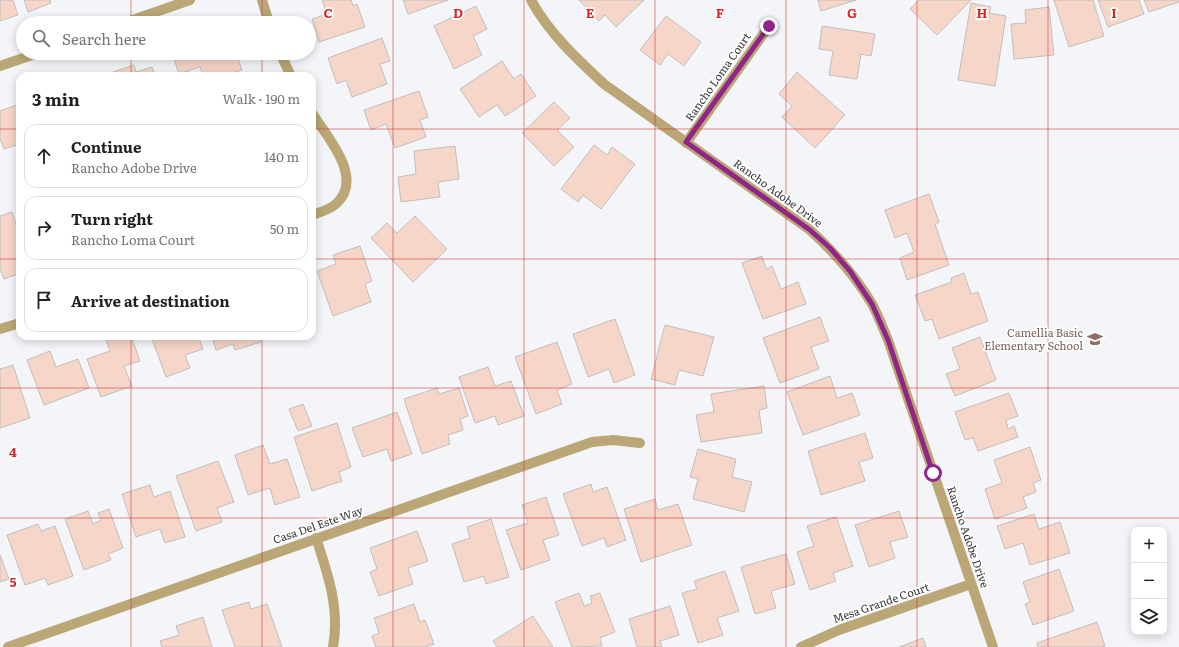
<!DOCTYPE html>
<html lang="en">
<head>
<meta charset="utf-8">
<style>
  :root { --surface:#fff; --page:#f2f2f2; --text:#202124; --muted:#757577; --line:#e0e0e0 }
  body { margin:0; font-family:Literata,serif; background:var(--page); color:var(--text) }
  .controls { position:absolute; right:12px; bottom:12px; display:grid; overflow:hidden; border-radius:8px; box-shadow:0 2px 10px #0003 }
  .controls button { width:36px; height:36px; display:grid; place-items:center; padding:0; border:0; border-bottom:1px solid var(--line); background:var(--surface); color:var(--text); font:20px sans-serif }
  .stop { position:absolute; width:12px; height:12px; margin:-9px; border:3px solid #902588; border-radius:50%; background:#fff }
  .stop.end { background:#902588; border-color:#fff; box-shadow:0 1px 4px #0008 }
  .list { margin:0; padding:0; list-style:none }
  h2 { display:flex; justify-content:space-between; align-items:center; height:52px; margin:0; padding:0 16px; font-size:17px }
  h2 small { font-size:13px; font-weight:400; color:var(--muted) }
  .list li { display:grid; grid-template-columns:26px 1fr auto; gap:12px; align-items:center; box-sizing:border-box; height:64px; margin:0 8px 8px; padding:0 8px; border:1px solid var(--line); border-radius:12px }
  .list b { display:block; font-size:15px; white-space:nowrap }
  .list p { margin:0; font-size:13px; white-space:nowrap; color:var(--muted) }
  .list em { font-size:13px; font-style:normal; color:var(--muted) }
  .icon { flex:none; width:22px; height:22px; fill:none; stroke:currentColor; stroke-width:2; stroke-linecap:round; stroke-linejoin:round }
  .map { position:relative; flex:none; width:1179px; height:647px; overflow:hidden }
  .search { position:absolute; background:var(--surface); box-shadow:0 2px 10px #0003; left:16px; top:16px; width:300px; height:44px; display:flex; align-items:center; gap:10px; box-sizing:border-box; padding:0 14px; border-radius:22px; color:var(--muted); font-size:15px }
  .panel { position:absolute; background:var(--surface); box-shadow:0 2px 10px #0003; left:16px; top:72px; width:300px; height:268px; border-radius:12px }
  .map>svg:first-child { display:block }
  .building { fill:#f5d6c8; stroke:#c3bfbe }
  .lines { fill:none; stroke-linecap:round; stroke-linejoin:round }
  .minor { stroke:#baa775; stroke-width:10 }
  .route { stroke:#902588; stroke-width:5 }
  .grid { fill:none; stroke:#d62828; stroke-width:1; stroke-opacity:0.55 }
  .labels { text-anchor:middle; stroke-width:3.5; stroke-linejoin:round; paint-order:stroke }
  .street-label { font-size:11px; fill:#353537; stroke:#fff }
  .education-label { font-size:11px; fill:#785e54; stroke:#fff; text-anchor:end }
  .grid-label { font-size:13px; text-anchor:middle; font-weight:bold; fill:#d62828; stroke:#fff; stroke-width:3.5; stroke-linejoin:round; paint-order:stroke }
</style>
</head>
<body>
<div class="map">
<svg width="1179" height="647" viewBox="0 0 1179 647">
  <rect width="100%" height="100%" fill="#f3f5f8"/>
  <path class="building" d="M 0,0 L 13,0 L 18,15 L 0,21 Z
    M 24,0 L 50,0 L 51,3 L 28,12 Z
    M 322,0 L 351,0 L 353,6 L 357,4 L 365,27 L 319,42 L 312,19 L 327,14 Z
    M 403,0 L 448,0 L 408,14 Z
    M 579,0 L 644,0 L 616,27 L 605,15 L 599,21 Z
    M 818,0 L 856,0 L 821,11 Z
    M 919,0 L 971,0 L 937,35 L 910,9 Z
    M 1054,0 L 1093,0 L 1104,36 L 1069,47 Z
    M 1098,0 L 1139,0 L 1144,14 L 1108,27 Z
    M 1144,0 L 1179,0 L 1179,2 L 1149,12 Z
    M 971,3 L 991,7 L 989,13 L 1006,16 L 995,86 L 958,80 Z
    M 476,6 L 487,29 L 473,36 L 482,55 L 454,69 L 434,26 Z
    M 1049,7 L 1054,55 L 1014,59 L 1011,24 L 1026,23 L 1025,10 Z
    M 666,16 L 701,42 L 684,66 L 668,54 L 660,65 L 640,50 Z
    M 822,26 L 875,34 L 871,56 L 861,54 L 857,79 L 829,75 L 833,51 L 819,49 Z
    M 382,38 L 390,61 L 380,64 L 387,84 L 352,97 L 346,80 L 337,84 L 328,58 Z
    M 172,53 L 236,53 L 242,70 L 222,76 L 203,76 L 200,67 L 179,74 Z
    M 502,61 L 514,79 L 521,74 L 536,96 L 505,116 L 497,105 L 479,117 L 460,89 Z
    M 134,65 L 136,72 L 152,67 L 155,76 L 108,76 L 107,74 Z
    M 797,72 L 845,115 L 815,148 L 782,117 L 792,106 L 779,94 Z
    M 419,91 L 428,117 L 420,120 L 426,137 L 395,148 L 386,124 L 371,130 L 364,110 Z
    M 554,102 L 570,118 L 557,130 L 574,147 L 554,166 L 522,133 Z
    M 17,105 L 20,113 L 20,145 L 20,144 L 4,149 L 0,139 L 0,111 Z
    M 594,145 L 607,155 L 612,147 L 635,164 L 601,209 L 583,195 L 578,202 L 561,189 Z
    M 455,146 L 459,179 L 438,182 L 440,197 L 401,202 L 398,177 L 416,174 L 414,151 Z
    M 929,194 L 939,222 L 935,224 L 949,265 L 907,280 L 900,258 L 914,252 L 907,233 L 895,238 L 885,210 Z
    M 12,212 L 20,235 L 20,273 L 4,279 L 0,268 L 0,216 Z
    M 415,216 L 447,249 L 413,282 L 371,238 L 387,223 L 397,233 Z
    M 360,246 L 372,281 L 365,284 L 371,302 L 333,316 L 317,271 L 336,264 L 333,255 Z
    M 762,256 L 766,269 L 772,266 L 781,289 L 798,282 L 806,304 L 763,319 L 742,263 Z
    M 964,273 L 971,294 L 978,292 L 988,321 L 939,339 L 932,319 L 925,321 L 915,295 L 952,282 L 951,278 Z
    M 820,317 L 829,341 L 811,347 L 819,369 L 780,383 L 763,338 Z
    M 615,319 L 635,375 L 614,383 L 609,369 L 588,377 L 573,334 Z
    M 665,325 L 714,337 L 703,376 L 679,370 L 675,385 L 651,379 Z
    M 105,336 L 131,336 L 140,361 L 124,366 L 132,386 L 101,397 L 87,359 L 110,351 Z
    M 151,336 L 198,336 L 203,349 L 185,355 L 190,368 L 166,377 Z
    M 212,336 L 259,336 L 261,342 L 235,350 L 233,344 L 216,350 Z
    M 980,337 L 996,380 L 955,396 L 946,374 L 960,369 L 952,348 Z
    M 557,342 L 572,384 L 557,390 L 562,404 L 536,414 L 515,357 Z
    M 50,351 L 56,367 L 78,359 L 89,388 L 44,405 L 27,360 Z
    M 13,365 L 30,418 L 0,428 L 0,369 Z
    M 488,367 L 495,386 L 511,381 L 524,416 L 498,425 L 495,416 L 475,423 L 459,377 Z
    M 830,376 L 837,398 L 852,393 L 860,415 L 803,435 L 787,392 Z
    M 764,386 L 767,408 L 759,410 L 762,433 L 701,442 L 696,415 L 714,412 L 711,394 Z
    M 437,388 L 439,394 L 459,388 L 468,416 L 460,419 L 463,430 L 448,435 L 450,444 L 422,454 L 404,399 Z
    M 1009,393 L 1018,416 L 1006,420 L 1008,429 L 1014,426 L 1018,437 L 978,451 L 973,438 L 965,440 L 955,412 Z
    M 303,404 L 312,426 L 298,431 L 289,409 Z
    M 397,412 L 412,454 L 391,461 L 387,449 L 363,457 L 352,428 Z
    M 337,423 L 351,467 L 339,472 L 342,481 L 312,491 L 294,437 Z
    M 865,433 L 873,458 L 859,462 L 865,481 L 821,495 L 808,451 Z
    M 263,445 L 270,464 L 287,459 L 300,497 L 275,505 L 270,488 L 248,495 L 235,455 Z
    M 1030,447 L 1041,480 L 1033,483 L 1036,492 L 1023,497 L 1027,508 L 995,519 L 985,489 L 1002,483 L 994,460 Z
    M 698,449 L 736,459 L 732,477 L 752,482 L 744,512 L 693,499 L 698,479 L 690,477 Z
    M 218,461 L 234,502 L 217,508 L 222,522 L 196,531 L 176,476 Z
    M 591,484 L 593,492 L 607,487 L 626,540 L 607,547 L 604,538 L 582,546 L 563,494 Z
    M 150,485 L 154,497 L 170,491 L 185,537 L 165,543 L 160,529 L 136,537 L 122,494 Z
    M 546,497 L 559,535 L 543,540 L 550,560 L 521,570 L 506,530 L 528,523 L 522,505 Z
    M 655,499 L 658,510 L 678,504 L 692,545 L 641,562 L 624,509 Z
    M 109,509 L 123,548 L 108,554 L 111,560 L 84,570 L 65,519 L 88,511 L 93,524 L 101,520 L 98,513 Z
    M 899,511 L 908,537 L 890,542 L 895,558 L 869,567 L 855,525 Z
    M 1034,514 L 1039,529 L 1060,522 L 1070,553 L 1030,565 L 1023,543 L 1005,549 L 997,526 Z
    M 836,517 L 853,566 L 833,573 L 836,581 L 810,590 L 797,552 L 814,546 L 807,526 Z
    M 491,519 L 509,577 L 486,584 L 484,576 L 464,582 L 452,544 L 470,538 L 467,527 Z
    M 38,524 L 41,531 L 55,526 L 73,576 L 48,585 L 45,578 L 25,585 L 7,535 Z
    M 417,531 L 428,561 L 408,568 L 413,584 L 379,596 L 370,572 L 377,569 L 370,548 Z
    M 786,554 L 795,584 L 771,591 L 776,608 L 755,614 L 741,567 Z
    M 0,555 L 9,579 L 0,582 Z
    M 1059,569 L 1074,611 L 1033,625 L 1025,604 L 1030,602 L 1023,582 Z
    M 725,571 L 739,611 L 717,618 L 723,635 L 698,643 L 682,593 L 697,589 L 694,581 Z
    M 579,593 L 584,606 L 592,603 L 590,596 L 600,593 L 615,632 L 600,638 L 602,646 L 572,647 L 555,602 Z
    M 249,602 L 251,609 L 267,604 L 282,647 L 235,647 L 222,610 Z
    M 414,604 L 420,622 L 425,620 L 434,644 L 425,647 L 376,647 L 372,636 L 379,633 L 374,618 Z
    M 670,606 L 679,635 L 660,641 L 662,647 L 637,647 L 629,619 Z
    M 533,616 L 553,647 L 497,647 L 493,641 Z
    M 203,617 L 212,647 L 162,647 L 160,641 L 179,635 L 176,626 Z
    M 1097,622 L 1105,646 L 1101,647 L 1038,647 L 1037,643 Z
    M 923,638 L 926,647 L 899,647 Z"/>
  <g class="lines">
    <path class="minor" d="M 262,0 L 269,23
      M 531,0 C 549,33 577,59 604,84 L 810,230 C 834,252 855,275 872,304 C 878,315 883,328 888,340 L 993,647
      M 124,23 L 190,0
      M 280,53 L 291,76
      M 0,66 L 38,53
      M 312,113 C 327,137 364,177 337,203 C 330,210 320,212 312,215
      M 686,143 L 769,26
      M 0,329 L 20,323
      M 316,538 C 328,574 340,609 333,647
      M 8,647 L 592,442 L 613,440 L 640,443
      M 801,647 L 839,630 L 971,584"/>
  </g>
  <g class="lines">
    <path class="route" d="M 769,26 L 686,142 L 810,230 L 830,248 L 850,271 L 872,304 L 888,340 L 933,473"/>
  </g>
  <path class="grid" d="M 131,0 L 131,23M 262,0 L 262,23M 393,0 L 393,647M 524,0 L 524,647M 655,0 L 655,647M 786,0 L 786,647M 917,0 L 917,647M 1048,0 L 1048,647M 131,53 L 131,76M 262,53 L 262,76M 0,129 L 20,129M 312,129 L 1179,129M 0,259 L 20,259M 312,259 L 1179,259M 131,336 L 131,647M 262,336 L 262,647M 0,388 L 1179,388M 0,518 L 1179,518"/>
  <defs>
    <symbol id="school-bare" viewBox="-9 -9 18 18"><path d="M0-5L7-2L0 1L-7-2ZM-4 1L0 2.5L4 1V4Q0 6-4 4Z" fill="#8d6e63" stroke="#fff" stroke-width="2.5" paint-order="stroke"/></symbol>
  </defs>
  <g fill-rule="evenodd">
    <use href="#school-bare" x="1084" y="328" width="22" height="22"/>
  </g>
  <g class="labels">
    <g class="street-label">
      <text transform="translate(718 77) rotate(-55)" y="4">Rancho Loma Court</text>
      <text transform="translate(778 193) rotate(36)" y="4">Rancho Adobe Drive</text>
      <text transform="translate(318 525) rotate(-19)" y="4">Casa Del Este Way</text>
      <text transform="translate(968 537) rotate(71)" y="4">Rancho Adobe Drive</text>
      <text transform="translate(881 603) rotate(-19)" y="4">Mesa Grande Court</text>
    </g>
    <g class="education-label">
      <text x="1083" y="337">Camellia Basic<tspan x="1083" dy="13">Elementary School</tspan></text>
    </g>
  </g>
  <g class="grid-label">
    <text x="328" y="18">C</text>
    <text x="458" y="18">D</text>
    <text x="590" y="18">E</text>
    <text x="720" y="18">F</text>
    <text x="852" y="18">G</text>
    <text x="982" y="18">H</text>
    <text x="1114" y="18">I</text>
    <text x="13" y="457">4</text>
    <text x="13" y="587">5</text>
  </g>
</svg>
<div class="controls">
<button>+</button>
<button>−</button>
<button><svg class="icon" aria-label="layers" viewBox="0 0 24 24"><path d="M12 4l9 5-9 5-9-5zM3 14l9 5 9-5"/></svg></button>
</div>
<div class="stop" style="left:933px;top:473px"></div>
<div class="stop end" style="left:769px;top:26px"></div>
<div class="search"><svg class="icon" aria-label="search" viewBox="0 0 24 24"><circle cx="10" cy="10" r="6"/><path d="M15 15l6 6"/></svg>Search here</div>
<section class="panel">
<h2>3 min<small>Walk · 190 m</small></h2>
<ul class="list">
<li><svg class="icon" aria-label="ahead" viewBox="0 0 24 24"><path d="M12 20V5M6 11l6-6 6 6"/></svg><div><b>Continue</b><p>Rancho Adobe Drive</p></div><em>140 m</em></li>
<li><svg class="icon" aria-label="right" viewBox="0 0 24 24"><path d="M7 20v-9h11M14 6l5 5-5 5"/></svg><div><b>Turn right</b><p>Rancho Loma Court</p></div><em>50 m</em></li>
<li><svg class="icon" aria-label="arrive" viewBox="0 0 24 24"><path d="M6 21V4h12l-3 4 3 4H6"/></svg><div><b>Arrive at destination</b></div></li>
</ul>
</section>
</div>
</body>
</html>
